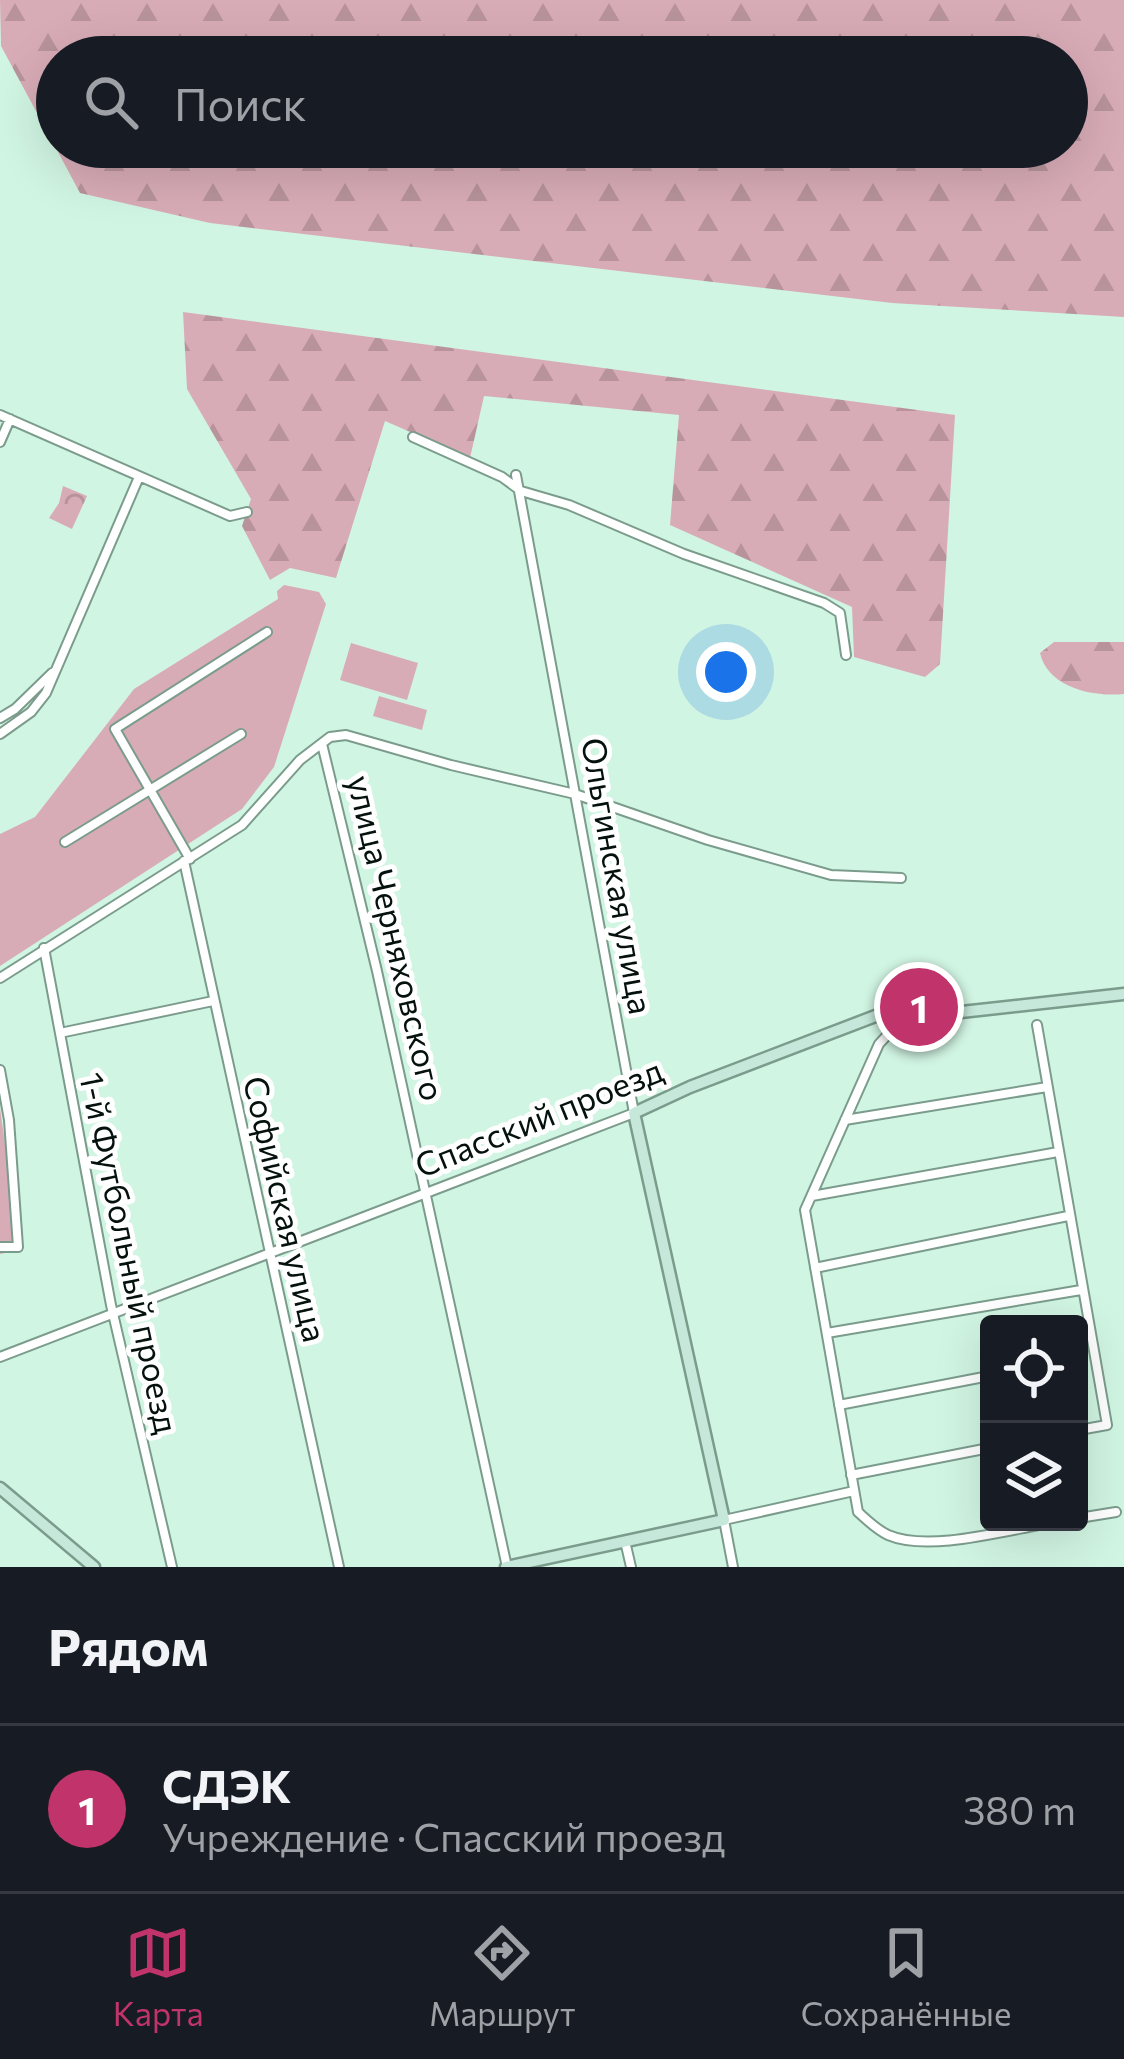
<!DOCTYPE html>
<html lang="ru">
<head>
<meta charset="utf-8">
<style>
  :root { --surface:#171b24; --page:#242831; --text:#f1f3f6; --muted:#9ea1a6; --line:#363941; --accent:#c0346b }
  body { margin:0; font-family:Commissioner,sans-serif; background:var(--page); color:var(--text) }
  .controls { position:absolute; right:36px; bottom:36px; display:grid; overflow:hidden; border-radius:12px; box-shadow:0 12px 48px #0002 }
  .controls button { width:108px; height:108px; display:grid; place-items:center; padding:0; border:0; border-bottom:3px solid var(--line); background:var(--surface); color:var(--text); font:60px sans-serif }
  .you { position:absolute; left:726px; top:672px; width:42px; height:42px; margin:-30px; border:9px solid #fff; border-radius:50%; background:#1a73e8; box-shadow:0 0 0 18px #1a73e833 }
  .badge { display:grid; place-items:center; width:78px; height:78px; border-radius:50%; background:var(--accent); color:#fff; font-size:39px; font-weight:700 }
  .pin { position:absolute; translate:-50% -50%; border:6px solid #fff; box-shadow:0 3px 12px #0006 }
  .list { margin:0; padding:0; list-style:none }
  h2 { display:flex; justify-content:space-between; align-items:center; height:156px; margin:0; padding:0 48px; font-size:51px }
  h2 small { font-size:39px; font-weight:400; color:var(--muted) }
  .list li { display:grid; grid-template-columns:78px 1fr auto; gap:36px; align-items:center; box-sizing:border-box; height:168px; padding:0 48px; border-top:3px solid var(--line) }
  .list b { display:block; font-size:45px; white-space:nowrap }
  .list p { margin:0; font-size:39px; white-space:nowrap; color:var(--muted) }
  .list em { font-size:39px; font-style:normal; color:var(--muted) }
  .icon { flex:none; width:66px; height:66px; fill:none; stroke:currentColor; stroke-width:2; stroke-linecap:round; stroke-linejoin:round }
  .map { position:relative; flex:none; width:1124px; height:1567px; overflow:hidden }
  .search { position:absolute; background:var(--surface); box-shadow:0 12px 48px #0002; left:36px; right:36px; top:36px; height:132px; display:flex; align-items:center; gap:30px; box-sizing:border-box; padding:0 42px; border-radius:66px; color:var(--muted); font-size:45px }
  .sheet { height:324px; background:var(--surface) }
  nav { display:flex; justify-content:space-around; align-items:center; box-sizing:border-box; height:168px; border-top:3px solid var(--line); background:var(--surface); font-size:33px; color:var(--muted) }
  nav a { display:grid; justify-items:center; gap:6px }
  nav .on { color:var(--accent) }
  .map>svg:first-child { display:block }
  .grass { fill:url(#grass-tufts) }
  .forest { fill:url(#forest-firs); fill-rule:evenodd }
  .park { fill:url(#park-crowns) }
  .garden { fill:#d8acb7 }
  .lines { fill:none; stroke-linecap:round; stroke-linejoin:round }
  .street-casing { stroke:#7b9c8c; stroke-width:12 }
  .secondary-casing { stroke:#7b9c8c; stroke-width:15 }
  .street { stroke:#fff; stroke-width:8 }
  .secondary { stroke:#c5e8da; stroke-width:10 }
  .labels { text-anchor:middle; stroke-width:10; stroke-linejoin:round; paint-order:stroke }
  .street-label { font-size:33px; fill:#05110c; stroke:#fff }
</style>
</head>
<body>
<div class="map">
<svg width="1124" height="1567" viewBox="0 0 1124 1567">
  <defs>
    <pattern id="grass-tufts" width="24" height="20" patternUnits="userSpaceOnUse" patternTransform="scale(3)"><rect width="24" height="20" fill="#d8acb7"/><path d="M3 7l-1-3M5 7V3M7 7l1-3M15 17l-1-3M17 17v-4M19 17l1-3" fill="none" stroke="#b8939c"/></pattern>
    <pattern id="forest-firs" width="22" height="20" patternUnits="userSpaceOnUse" patternTransform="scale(3)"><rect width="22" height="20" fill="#d8acb7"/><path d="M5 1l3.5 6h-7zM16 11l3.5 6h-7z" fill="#b8939c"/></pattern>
    <pattern id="park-crowns" width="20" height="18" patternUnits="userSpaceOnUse" patternTransform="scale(3)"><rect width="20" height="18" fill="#d8acb7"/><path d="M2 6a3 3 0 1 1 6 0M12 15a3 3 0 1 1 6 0" fill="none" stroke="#b8939c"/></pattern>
  </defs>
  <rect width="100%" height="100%" fill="#d1f5e3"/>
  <path class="grass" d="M 628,36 L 712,52 L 712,57 L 609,57 L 608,45 Z"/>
  <path class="forest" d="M 0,0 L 1124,0 L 1124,317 L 892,303 L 210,223 L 80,193 L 1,46 ZM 628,36 L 711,52 L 712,57 L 1067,57 L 1067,147 L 57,147 L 57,57 L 609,57 L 608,45 Z
    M 183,312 L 955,415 L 940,664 L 925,677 L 854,657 L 852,607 L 670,525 L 679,415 L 484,396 L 470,458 L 385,421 L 336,578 L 290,568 L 270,580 L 242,526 L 251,499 L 187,389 Z
    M 1054,642 L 1124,642 L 1124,694 C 1093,697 1048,688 1040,653 Z"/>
  <path class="park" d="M 63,486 L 87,496 L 72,529 L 49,518 L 59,503 Z"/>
  <path class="garden" d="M 284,585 L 319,592 L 326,604 L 274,767 L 242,809 L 0,966 L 0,834 L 35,817 L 134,689 L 278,599 L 277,591 Z
    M 351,643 L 418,663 L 407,700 L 340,680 Z
    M 379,696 L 427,710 L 422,730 L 373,716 Z
    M 0,1108 L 20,1250 L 0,1254 Z"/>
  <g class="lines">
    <defs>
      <path id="street" d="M 0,415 L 230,516 L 247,512
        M 413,437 L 502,477 L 521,491 L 569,505 L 684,554 L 824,603 L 840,613 L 846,655
        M 0,442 L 10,419
        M 0,718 L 15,709 L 52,673
        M 0,734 L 31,712 L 46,693 L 139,477
        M 322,744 L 377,971 L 507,1567
        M 65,842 L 241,734
        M 190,859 L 115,729 L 267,632
        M 184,861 L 339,1567
        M 44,948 L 111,1305 L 172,1567
        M 0,978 L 242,825 L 300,760 L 330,737 L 346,735 L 451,765 L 575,794 L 708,840 L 831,875 L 901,878
        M 893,1015 L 891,1031 L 879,1044 L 805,1210 L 858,1512 C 867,1520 877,1530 888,1535 C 930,1553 1010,1529 1056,1522
        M 1037,1025 L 1107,1425 L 1079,1430
        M 60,1033 L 213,1001
        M 0,1070 L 9,1120 L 18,1247 L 0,1247
        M 845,1120 L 1047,1087
        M 812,1196 L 1058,1152
        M 815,1268 L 1068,1216
        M 827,1333 L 1081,1290
        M 0,1357 L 634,1113 L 516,475
        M 839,1405 L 989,1376
        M 851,1475 L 989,1448
        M 1079,1518 L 1116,1512
        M 625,1541 L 631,1567
        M 733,1567 L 724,1520 L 854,1491"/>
      <path id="secondary" d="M 0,1488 L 94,1567
        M 506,1567 L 724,1520 L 634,1113 L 690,1087 L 878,1015 L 916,1017 L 1124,994"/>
    </defs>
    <use href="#street" class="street-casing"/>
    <use href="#secondary" class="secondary-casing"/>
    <use href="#street" class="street"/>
    <use href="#secondary" class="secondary"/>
  </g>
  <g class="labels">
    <g class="street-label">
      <text transform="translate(617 876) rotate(80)" y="12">Ольгинская улица</text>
      <text transform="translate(396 938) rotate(77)" y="12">улица Черняховского</text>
      <text transform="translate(539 1118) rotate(-22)" y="12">Спасский проезд</text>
      <text transform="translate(285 1209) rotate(77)" y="12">Софийская улица</text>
      <text transform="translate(129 1253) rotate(78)" y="12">1-й Футбольный проезд</text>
    </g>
  </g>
</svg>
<div class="controls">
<button><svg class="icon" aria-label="locate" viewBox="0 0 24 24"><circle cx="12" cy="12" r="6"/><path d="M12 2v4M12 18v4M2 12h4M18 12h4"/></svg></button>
<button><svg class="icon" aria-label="layers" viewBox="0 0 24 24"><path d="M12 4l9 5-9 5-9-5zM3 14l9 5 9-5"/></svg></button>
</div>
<div class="you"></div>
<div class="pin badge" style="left:919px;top:1007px">1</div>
<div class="search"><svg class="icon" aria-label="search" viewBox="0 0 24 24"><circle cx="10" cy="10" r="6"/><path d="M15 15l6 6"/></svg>Поиск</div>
</div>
<section class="sheet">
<h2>Рядом<small></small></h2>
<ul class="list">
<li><span class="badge">1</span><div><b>СДЭК</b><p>Учреждение · Спасский проезд</p></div><em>380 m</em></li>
</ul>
</section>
<nav>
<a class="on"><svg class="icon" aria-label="map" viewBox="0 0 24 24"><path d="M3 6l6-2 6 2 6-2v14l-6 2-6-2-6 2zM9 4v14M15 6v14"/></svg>Карта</a>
<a><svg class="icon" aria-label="directions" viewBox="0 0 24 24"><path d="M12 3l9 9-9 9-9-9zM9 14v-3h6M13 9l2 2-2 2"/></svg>Маршрут</a>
<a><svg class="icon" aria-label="saved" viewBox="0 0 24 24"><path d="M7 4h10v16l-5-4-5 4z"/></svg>Сохранённые</a>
</nav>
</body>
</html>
